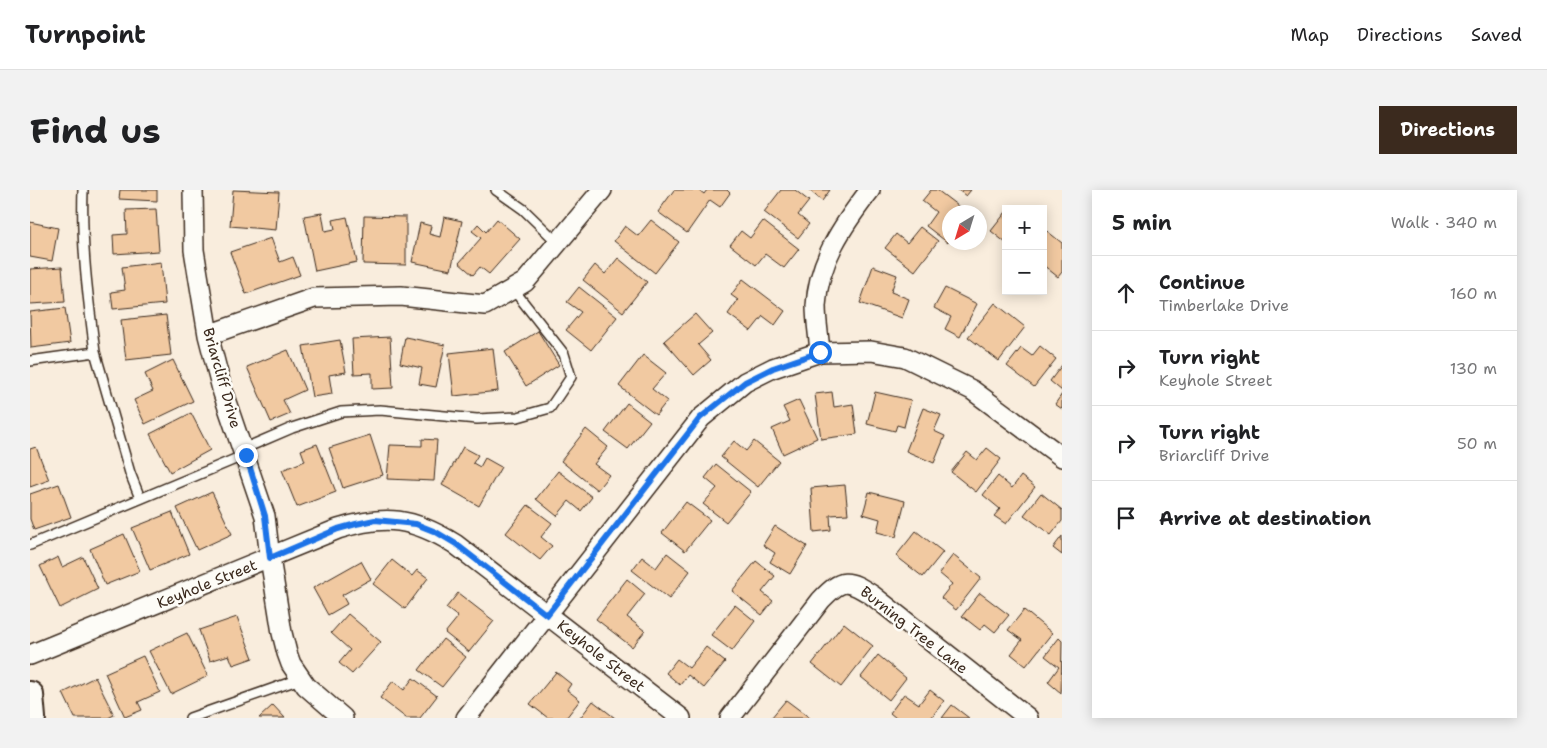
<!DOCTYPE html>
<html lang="en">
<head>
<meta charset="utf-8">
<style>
  :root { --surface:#fff; --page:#f2f2f2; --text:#202124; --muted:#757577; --line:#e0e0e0; --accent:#3b2a1e }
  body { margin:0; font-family:"Shantell Sans",sans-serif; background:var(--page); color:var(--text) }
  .controls { position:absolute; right:15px; top:15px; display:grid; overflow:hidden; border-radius:0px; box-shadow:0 2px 12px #0003 }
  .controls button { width:45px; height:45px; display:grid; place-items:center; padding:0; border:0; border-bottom:1px solid var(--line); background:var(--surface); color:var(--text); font:25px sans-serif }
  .compass { position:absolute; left:912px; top:15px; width:45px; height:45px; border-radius:50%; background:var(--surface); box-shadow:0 2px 12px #0003; rotate:218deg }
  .stop { position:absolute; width:15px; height:15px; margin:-11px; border:4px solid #1a73e8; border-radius:50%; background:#fff }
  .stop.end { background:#1a73e8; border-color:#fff; box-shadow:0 1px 5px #0008 }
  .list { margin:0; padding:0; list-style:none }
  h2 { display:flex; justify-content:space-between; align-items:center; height:65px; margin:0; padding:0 20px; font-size:21px }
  h2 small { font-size:16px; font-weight:400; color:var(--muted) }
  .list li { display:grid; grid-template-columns:32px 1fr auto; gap:15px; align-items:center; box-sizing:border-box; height:75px; padding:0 20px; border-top:1px solid var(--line) }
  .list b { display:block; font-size:19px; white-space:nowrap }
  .list p { margin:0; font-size:16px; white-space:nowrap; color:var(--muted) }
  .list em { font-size:16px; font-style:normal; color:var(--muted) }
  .icon { flex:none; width:28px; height:28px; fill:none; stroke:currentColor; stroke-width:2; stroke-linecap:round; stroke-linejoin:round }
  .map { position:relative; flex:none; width:1032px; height:528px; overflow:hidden; border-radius:0px }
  header { display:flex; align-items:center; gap:30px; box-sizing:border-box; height:70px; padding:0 25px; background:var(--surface); border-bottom:1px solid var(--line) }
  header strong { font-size:24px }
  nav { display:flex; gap:28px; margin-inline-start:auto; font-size:18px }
  .intro { display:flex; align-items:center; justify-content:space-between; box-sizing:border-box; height:120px; padding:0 30px }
  h1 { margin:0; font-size:35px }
  .button { padding:12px 22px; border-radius:0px; background:var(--accent); color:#fff; font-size:18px; font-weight:700 }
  main { display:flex; gap:30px; padding:0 30px }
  aside { flex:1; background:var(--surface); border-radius:0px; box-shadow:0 2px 12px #0003 }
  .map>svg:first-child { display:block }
  .building { fill:#f1c9a1; stroke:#3b2a1e }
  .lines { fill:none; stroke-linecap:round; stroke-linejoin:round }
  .lane-casing { stroke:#3b2a1e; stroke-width:12 }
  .street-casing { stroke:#3b2a1e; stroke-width:22 }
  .secondary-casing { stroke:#3b2a1e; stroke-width:30 }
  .lane { stroke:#fdfcf7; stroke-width:9 }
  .street { stroke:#fdfcf7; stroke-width:19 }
  .secondary { stroke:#fdfcf7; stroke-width:26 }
  .route { stroke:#1a73e8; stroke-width:6 }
  .labels { text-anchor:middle; stroke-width:5; stroke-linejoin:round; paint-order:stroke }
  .street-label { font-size:15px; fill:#3b2a1e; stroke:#fdfcf7 }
</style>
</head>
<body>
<header>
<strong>Turnpoint</strong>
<nav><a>Map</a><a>Directions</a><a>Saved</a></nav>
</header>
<div class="intro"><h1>Find us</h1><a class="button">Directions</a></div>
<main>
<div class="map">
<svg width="1032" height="528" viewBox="0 0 1032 528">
  <rect width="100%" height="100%" fill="#f9eddd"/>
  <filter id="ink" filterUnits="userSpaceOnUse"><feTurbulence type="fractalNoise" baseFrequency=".02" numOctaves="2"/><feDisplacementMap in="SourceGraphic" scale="10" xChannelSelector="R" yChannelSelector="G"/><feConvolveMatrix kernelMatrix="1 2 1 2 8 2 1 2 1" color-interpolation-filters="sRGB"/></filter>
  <g filter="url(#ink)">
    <path class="building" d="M 90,0 L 127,0 L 127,11 L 89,9 Z
      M 203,0 L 249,2 L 246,40 L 200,36 Z
      M 644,0 L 669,0 L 674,4 L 677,0 L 697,0 L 700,3 L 690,17 L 680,10 L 657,43 L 628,22 Z
      M 751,0 L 765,0 L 779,11 L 768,25 L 779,34 L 768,48 L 734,22 Z
      M 779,0 L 800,0 L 792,11 Z
      M 901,0 L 907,0 L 936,22 L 919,22 L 918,53 L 896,36 L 906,22 L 892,11 Z
      M 928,0 L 941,0 L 936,6 Z
      M 126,19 L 129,61 L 84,64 L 83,45 L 97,44 L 96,20 Z
      M 976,22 L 976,53 L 961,41 Z
      M 292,23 L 295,41 L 305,39 L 303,30 L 317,27 L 327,72 L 285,81 L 274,26 Z
      M 334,26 L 376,27 L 376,75 L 333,74 Z
      M 414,27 L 432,31 L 421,80 L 382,72 L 390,33 L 401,36 L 399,44 L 410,47 Z
      M 467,29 L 490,49 L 459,84 L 450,77 L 443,85 L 429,73 L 451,48 L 442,41 L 448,34 L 456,42 Z
      M 621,30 L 649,52 L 625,83 L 584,51 L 595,36 L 608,46 Z
      M 733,31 L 769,59 L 754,78 L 735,64 L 726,75 L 700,55 L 711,41 L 720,48 Z
      M 0,32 L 28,38 L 22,71 L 0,67 Z
      M 890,37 L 908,51 L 885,81 L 855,58 L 866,44 L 877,53 Z
      M 1017,41 L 1032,53 L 1032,82 L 1028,87 L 1013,75 L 1013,46 Z
      M 241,48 L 250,72 L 263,67 L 270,85 L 216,104 L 200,62 Z
      M 588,68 L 617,92 L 593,122 L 553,90 L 565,75 L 575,84 Z
      M 131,72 L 135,114 L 83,119 L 81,102 L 95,100 L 92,77 Z
      M 843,76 L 867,85 L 861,102 L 879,109 L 872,128 L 830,113 Z
      M 32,77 L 35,112 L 0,114 L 0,79 Z
      M 713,89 L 755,121 L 745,135 L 733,126 L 721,141 L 698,124 L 708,110 L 701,105 Z
      M 549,97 L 587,127 L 561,160 L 536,140 L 551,122 L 537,112 Z
      M 915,98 L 947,114 L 930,147 L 915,139 L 921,127 L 904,118 Z
      M 965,113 L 995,137 L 969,171 L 938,147 Z
      M 35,118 L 40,153 L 1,158 L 0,122 Z
      M 665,124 L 682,143 L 668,155 L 681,170 L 664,185 L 634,151 Z
      M 136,125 L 141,165 L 96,170 L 91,130 Z
      M 508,141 L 529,175 L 496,196 L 475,162 Z
      M 360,147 L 363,198 L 342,199 L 342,183 L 324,184 L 322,149 Z
      M 375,147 L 415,155 L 406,197 L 389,194 L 392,178 L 370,173 Z
      M 310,150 L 316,182 L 299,185 L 302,204 L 282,207 L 273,156 Z
      M 1010,156 L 1026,169 L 1004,197 L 977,176 L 991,158 L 1002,166 Z
      M 463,158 L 468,201 L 424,206 L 419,163 Z
      M 258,160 L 275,200 L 253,210 L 260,224 L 241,232 L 217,177 Z
      M 613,165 L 636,183 L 622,199 L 637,211 L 626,225 L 589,196 Z
      M 143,170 L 163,211 L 115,234 L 104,210 L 123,201 L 115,184 Z
      M 1032,175 L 1032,201 L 1020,191 Z
      M 802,202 L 804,217 L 823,214 L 827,244 L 791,249 L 785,204 Z
      M 845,202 L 881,210 L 874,237 L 867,235 L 865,241 L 837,234 Z
      M 1032,204 L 1032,219 L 1025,214 Z
      M 769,210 L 787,248 L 753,264 L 742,239 L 760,231 L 753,217 Z
      M 597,213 L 620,231 L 598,259 L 575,242 Z
      M 893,218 L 911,225 L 904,241 L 915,246 L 904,273 L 876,261 Z
      M 161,223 L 180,260 L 140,282 L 120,244 Z
      M 556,239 L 578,257 L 564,274 L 579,285 L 567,300 L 531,271 Z
      M 340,245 L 353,285 L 313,298 L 299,258 Z
      M 392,249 L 407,250 L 404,291 L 357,289 L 360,255 L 392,256 Z
      M 704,251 L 716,261 L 724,251 L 749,271 L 728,297 L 691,267 Z
      M 287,254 L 306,302 L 267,317 L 252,280 L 275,271 L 271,260 Z
      M 6,257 L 19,290 L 0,297 L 0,259 Z
      M 433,257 L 448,265 L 443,273 L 450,277 L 455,268 L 471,277 L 449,316 L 412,295 Z
      M 957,258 L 971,269 L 946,302 L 921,282 L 937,262 L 947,270 Z
      M 686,274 L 721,302 L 696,332 L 673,314 L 687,298 L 675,288 Z
      M 528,281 L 562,307 L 551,321 L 539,311 L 527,326 L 506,309 Z
      M 968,286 L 982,298 L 991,286 L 1005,297 L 976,334 L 964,326 L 970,319 L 953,305 Z
      M 29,294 L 41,327 L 4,340 L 0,329 L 0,304 Z
      M 815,295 L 818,324 L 800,325 L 801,340 L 784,342 L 781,298 Z
      M 182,302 L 202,344 L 167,360 L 147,318 Z
      M 839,302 L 875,311 L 866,347 L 847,342 L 850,329 L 833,324 Z
      M 1011,303 L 1032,320 L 1032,331 L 1021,345 L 994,325 Z
      M 656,312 L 680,330 L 655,361 L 632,343 Z
      M 498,315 L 522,333 L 511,347 L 522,356 L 510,370 L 476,343 Z
      M 142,322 L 159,364 L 120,380 L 102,338 Z
      M 745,336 L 777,356 L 760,384 L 740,372 L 745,363 L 733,355 Z
      M 886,341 L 913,362 L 893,387 L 866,366 Z
      M 94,344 L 110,381 L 75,395 L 60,359 Z
      M 1032,346 L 1032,365 L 1023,358 Z
      M 637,363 L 660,381 L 639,409 L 602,380 L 612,367 L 626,378 Z
      M 923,365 L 951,388 L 926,420 L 911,408 L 922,394 L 909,383 Z
      M 28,367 L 32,377 L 53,367 L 68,399 L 30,418 L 10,376 Z
      M 362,370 L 382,386 L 387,380 L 398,388 L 375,419 L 343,394 Z
      M 331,371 L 341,389 L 312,405 L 317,414 L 298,425 L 283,398 Z
      M 726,371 L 745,386 L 732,402 L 743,411 L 732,425 L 702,401 Z
      M 597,389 L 615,404 L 597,427 L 615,441 L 602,457 L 566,429 Z
      M 428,403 L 464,431 L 439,462 L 415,443 L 428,427 L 416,418 Z
      M 950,403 L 979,425 L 965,442 L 955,434 L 950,440 L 932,426 Z
      M 705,415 L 725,431 L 702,461 L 681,445 Z
      M 994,420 L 1022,443 L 996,476 L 981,464 L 992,450 L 978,440 Z
      M 318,424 L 351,452 L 322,484 L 309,473 L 320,460 L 301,443 Z
      M 207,427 L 223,468 L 203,475 L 199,465 L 180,471 L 169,440 Z
      M 814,433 L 843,456 L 811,497 L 782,474 Z
      M 157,443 L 178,486 L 141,504 L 119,461 Z
      M 1029,448 L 1032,451 L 1031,503 L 1018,492 L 1029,477 L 1015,466 Z
      M 413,449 L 436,467 L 412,497 L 389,480 Z
      M 676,457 L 695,472 L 674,498 L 658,485 L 650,495 L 636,483 L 647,469 L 659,478 Z
      M 848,465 L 876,488 L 859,510 L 831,487 Z
      M 113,466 L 130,502 L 108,512 L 112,520 L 95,527 L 75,483 Z
      M 526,482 L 541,494 L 537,500 L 550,510 L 536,528 L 518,528 L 500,514 Z
      M 65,487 L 84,525 L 78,528 L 45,528 L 33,503 Z
      M 383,488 L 407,506 L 390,528 L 376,528 L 350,508 L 363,491 L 374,500 Z
      M 900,500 L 914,511 L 901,528 L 866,528 L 860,523 L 874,504 L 889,514 Z
      M 756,510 L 780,528 L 741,528 Z
      M 563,511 L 585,528 L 550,528 Z
      M 243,515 L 255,528 L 229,528 Z
      M 922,515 L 939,528 L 912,528 Z"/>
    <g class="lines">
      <defs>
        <path id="lane" d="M 53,0 C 51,54 58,108 65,162
          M 466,0 L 493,19 L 528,53
          M 0,171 L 65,162 L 100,283 L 110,308
          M 213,259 L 262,238 L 311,222 L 350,220 L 447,229 L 488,227 L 520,218 L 541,187 L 534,164 L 483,99
          M 0,355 L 215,265
          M 160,528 L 270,489"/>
        <path id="street" d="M 163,0 L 164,60 L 178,145 L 193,203 L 235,326 L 240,368 L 252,443 L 257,463 L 261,474 L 276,496 L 313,528
          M 178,145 L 284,108 L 371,106 L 455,115 L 495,92 L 572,0
          M 790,162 C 789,147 786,131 786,116 C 788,71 813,35 840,0
          M 0,465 L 308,339 C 356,324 383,328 425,354 L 651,528
          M 436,528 L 671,228 L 715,192 L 743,178 L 790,162 L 841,161 L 875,167 L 942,200 L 1032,267
          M 700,528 L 791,410 C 812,388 817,389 842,405 L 998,528"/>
        <path id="secondary" d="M 0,505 L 2,528"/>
      </defs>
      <use href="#lane" class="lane-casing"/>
      <use href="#street" class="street-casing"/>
      <use href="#secondary" class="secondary-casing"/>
      <use href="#lane" class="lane"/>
      <use href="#street" class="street"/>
      <use href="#secondary" class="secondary"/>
    </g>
  </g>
  <g class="lines" filter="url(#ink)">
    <path class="route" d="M 216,265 L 235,326 L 240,368 L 308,339 L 326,334 L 345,330 L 386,334 L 406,342 L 426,354 L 517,425 L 670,228 L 715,192 L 743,178 L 790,162"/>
  </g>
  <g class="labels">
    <g class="street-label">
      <text transform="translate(192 188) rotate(74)" y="5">Briarcliff Drive</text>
      <text transform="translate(177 394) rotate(-22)" y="5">Keyhole Street</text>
      <text transform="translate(884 440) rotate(38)" y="5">Burning Tree Lane</text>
      <text transform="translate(571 466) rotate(38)" y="5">Keyhole Street</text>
    </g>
  </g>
</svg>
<div class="controls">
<button>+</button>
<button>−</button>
</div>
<svg class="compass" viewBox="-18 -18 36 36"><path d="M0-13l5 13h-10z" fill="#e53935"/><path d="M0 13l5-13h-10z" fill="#757577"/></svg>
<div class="stop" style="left:790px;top:162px"></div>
<div class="stop end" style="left:216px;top:265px"></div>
</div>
<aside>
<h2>5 min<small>Walk · 340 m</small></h2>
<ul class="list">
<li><svg class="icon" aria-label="ahead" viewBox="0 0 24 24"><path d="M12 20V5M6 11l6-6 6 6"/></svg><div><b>Continue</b><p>Timberlake Drive</p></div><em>160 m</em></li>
<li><svg class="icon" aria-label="right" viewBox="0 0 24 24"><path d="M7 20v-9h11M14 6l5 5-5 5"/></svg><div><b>Turn right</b><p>Keyhole Street</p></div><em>130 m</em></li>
<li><svg class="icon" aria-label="right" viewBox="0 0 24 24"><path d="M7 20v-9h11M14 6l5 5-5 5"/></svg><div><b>Turn right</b><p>Briarcliff Drive</p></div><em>50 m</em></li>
<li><svg class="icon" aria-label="arrive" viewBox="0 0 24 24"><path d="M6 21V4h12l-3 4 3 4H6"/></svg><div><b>Arrive at destination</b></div></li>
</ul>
</aside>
</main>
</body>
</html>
